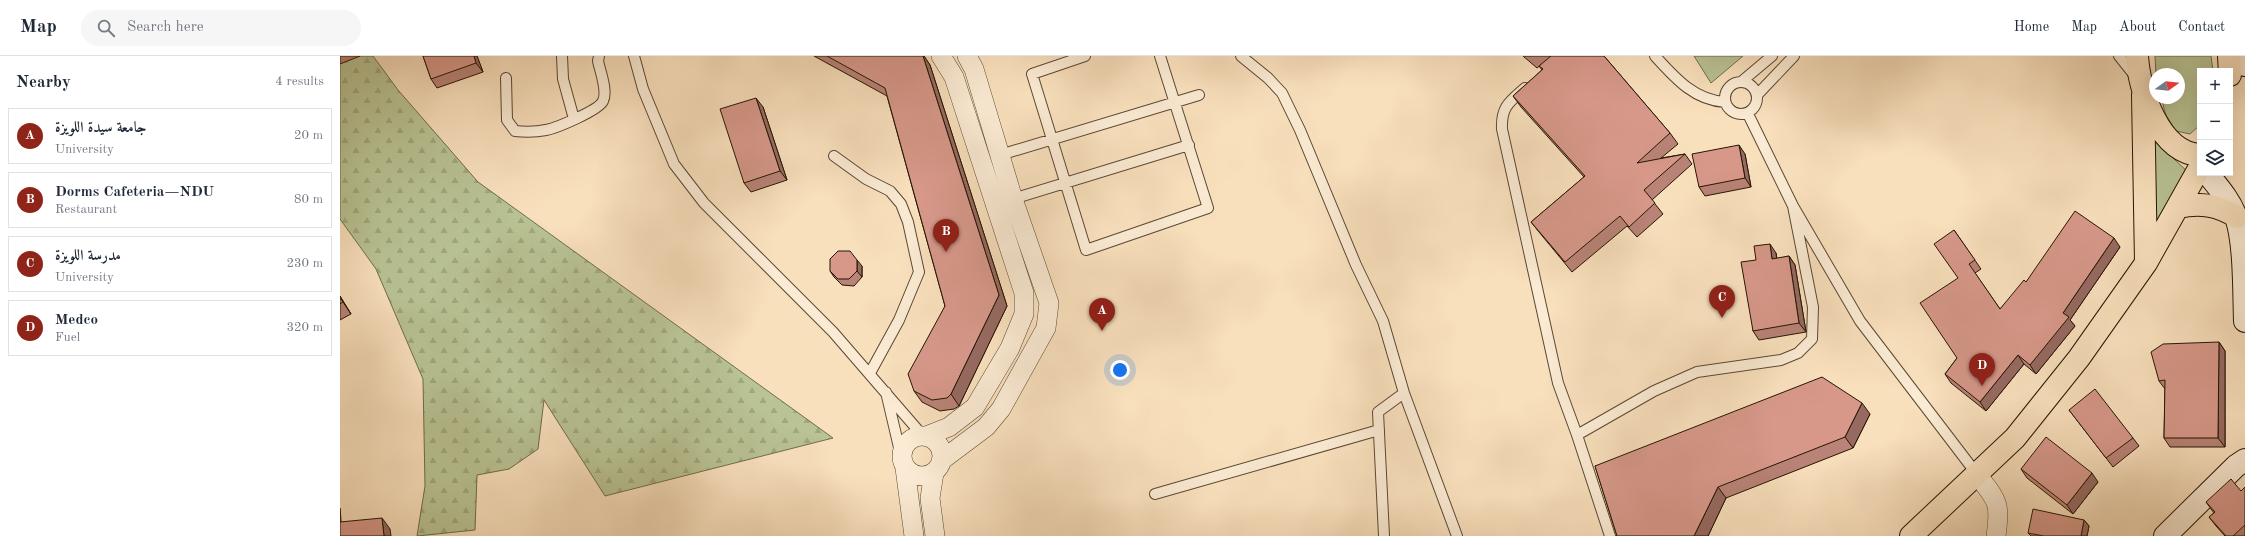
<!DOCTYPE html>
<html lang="en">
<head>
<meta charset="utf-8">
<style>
  :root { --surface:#fff; --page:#f6f6f7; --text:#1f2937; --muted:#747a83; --line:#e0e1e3; --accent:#8f2418 }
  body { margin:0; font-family:"Old Standard TT",Amiri,serif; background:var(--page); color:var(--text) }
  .controls { position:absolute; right:12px; top:12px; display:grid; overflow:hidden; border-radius:0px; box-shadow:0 4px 16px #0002 }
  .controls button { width:36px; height:36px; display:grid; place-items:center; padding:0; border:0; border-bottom:1px solid var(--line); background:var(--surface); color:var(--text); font:20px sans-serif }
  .compass { position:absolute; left:1809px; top:12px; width:36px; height:36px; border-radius:50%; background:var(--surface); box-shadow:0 4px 16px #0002; rotate:75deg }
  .you { position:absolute; left:780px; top:314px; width:14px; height:14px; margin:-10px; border:3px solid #fff; border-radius:50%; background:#1a73e8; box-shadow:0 0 0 6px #1a73e833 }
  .badge { display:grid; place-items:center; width:26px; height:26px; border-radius:50%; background:var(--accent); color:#fff; font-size:13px; font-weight:700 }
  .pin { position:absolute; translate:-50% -33px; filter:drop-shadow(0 1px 2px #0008) }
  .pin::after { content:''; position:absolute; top:21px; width:14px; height:12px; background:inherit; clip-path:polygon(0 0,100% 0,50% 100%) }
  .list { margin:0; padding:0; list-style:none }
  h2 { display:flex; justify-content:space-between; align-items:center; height:52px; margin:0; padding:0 16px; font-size:17px }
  h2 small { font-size:13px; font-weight:400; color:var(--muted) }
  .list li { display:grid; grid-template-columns:26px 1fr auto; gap:12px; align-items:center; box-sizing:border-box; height:56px; margin:0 8px 8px; padding:0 8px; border:1px solid var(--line); border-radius:0px }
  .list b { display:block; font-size:15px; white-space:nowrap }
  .list p { margin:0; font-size:13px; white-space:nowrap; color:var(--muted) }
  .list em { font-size:13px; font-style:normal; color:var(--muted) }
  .icon { flex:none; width:22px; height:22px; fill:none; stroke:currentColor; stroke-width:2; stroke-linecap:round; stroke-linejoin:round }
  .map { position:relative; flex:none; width:1905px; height:480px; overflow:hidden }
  header { display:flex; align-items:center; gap:24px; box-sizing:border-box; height:56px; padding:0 20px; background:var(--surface); border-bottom:1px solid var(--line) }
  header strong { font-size:19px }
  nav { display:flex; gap:22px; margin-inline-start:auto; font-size:14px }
  .search { width:280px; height:36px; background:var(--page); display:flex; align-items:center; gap:10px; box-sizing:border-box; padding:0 14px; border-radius:22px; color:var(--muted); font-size:15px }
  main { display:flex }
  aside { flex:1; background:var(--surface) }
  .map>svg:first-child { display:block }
  .green { fill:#b9c394; stroke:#6f6c4c }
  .forest { fill:url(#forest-firs); stroke:#6f6c4c }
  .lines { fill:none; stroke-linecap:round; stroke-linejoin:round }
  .lane-casing { stroke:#5a4832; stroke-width:12 }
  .street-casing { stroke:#5a4832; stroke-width:20 }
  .secondary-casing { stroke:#251504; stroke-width:24 }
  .highway-casing { stroke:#251504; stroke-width:24 }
  .lane { stroke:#fbebd4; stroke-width:10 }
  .street { stroke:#fbebd4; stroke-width:19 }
  .secondary { stroke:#fbebd4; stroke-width:22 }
  .highway { stroke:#f9e0bd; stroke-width:22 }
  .wall { fill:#b98377; stroke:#251504 }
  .shaded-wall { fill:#966a61; stroke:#251504 }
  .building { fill:#d7988a; stroke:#251504 }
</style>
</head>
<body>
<header>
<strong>Map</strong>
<div class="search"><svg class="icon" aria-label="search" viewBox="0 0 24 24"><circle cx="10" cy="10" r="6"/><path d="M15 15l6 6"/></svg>Search here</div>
<nav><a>Home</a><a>Map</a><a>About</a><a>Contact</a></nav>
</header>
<main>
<aside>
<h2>Nearby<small>4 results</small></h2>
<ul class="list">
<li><span class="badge">A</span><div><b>جامعة سيدة اللويزة</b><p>University</p></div><em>20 m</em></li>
<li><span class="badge">B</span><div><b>Dorms Cafeteria—NDU</b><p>Restaurant</p></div><em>80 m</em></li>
<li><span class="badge">C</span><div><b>مدرسة اللويزة</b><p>University</p></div><em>230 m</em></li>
<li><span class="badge">D</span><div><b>Medco</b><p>Fuel</p></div><em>320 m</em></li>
</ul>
</aside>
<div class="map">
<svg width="1905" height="480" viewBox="0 0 1905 480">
  <defs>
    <pattern id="forest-firs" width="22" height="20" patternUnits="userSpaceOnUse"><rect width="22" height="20" fill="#b9c394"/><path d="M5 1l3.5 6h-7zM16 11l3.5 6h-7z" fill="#9fa77e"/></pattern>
  </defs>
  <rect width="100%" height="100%" fill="#f9e0bd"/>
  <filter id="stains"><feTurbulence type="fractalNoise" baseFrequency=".005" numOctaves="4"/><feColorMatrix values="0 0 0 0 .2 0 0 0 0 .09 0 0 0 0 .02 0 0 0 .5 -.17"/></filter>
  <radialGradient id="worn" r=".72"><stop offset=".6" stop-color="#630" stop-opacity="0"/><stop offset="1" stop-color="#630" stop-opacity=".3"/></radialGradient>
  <path class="green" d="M 1354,0 L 1403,0 L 1371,27 Z
    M 1815,0 L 1871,0 L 1873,15 L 1860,15 L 1860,69 L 1850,78 L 1836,75 L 1826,59 L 1821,42 L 1839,42 L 1839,18 L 1816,18 Z
    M 1813,83 L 1850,118 L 1814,177 Z"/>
  <path class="forest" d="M 0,0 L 33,0 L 58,34 L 138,126 L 493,382 L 265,440 L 204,344 L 198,393 L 169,413 L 137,419 L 135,474 L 77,480 L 85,430 L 83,323 L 36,213 L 0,163 Z"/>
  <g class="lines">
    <defs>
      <path id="lane" d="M 222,0 L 223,23 L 234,63
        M 294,0 L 303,33 L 334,108 L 364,147 L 493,276 L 583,380
        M 745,0 L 692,18 L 746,194 L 868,152 L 820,0
        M 901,0 L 928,22 L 942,37 L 960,74 L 1016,209 L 1043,265 L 1064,337 L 1117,480
        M 1315,0 C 1335,22 1354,44 1385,46
        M 1779,0 L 1795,20
        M 166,22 L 167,64 L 175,75 C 185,76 196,76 206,74 C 217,72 259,54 263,45 C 268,35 260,15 258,5 L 259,0
        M1385 42a16 16 0 1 1 32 0a16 16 0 1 1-32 0Z
        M 1401,26 L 1432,0
        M 1185,32 C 1169,46 1161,51 1162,73 L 1218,327 L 1237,379
        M 1417,39 L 1454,0
        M 1408,58 L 1453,150 L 1520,265 L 1636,417
        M 660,99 L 859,39
        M 494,100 L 526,123 L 550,135 L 561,148 L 568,166 L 579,216 L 559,264 L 530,317
        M 673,143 L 849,89
        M 546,336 L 561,400
        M 815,438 L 1039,374
        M 1044,480 L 1038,356 L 1064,337
        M 1270,480 L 1237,379 L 1314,335 L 1357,316 L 1441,304 L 1458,297 L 1472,283 L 1473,251 L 1453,150"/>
      <path id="street" d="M562 400a20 20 0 1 1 40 0a20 20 0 1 1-40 0Z
        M 586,380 L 609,371 L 635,351 L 670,292 L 684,258 L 684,237 L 614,21 L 601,0
        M 602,404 L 646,371 L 661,353 L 706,272 L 709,247 L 673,143 L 634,13 L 627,0
        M 565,412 L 574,480
        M 594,417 L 590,442 L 595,480
        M 1636,417 C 1657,445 1661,445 1656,480"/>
      <path id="secondary" d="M 1901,0 L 1905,9
        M 1867,117 C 1878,131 1890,144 1896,161 C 1905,186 1904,237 1905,265
        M 1825,480 L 1896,410 L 1905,404"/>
      <path id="highway" d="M 1797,0 C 1799,34 1819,97 1860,99
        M 1889,0 L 1890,19
        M 1803,39 L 1806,206
        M 1838,151 C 1860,146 1878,149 1897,161
        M 1571,480 L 1675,382 L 1739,302 L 1806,207 L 1860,111"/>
    </defs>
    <use href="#lane" class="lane-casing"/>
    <use href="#street" class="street-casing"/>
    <use href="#secondary" class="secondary-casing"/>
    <use href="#highway" class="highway-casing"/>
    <use href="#lane" class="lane"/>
    <use href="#street" class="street"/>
    <use href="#secondary" class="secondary"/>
    <use href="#highway" class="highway"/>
  </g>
  <path class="wall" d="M 0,0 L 20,0 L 0,8 Z
    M 83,0 L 137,0 L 143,16 L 97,32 L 91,23 Z
    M 474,0 L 584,0 L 590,9 L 667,250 L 619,350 L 614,353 L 600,355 L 582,346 L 574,335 L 605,250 L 547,40 Z
    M 1183,0 L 1264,0 L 1330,77 L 1338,88 L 1321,102 L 1345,98 L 1352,108 L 1312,144 L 1323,158 L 1297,181 L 1287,170 L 1232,216 L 1199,176 L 1191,166 L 1244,121 L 1181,51 L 1173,40 L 1202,14 L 1199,10 L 1202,8 L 1197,12 Z
    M 423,51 L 447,124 L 411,136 L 404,127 Z
    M 1405,98 L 1411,131 L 1365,140 L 1359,131 Z
    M 1614,174 L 1641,213 L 1635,217 L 1660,253 L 1686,226 L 1780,191 L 1730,264 L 1735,270 L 1696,318 L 1684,308 L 1646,355 L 1611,327 L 1605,318 L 1617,302 L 1618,222 Z
    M 1436,197 L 1437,203 L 1449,200 L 1455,209 L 1466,276 L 1419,284 L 1413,275 L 1416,204 Z
    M 522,210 L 522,221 L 514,230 L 502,229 L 494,221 L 490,215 Z
    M 0,240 L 11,258 L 0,264 Z
    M 1879,286 L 1885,295 L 1885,391 L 1830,391 L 1824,382 L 1825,333 L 1819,325 Z
    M 1729,354 L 1793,382 L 1799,390 L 1773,411 Z
    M 1530,358 L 1513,392 L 1386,442 L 1368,480 L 1277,480 L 1255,410 Z
    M 1681,413 L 1758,426 L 1733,458 L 1687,422 Z
    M 1905,431 L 1905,480 L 1885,480 L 1876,470 L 1869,461 L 1874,457 L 1866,446 L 1901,435 Z
    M 1744,464 L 1749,470 L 1747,480 L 1691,480 L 1688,477 Z"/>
  <path class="shaded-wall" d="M 134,0 L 137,0 L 143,16 L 136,7 Z
    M 583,0 L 584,0 L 590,9 L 667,250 L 619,350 L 611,338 L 659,239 Z
    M 416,42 L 423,51 L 447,124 L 440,115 Z
    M 1399,89 L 1405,98 L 1411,131 L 1405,122 Z
    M 1774,182 L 1780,191 L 1730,264 L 1735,270 L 1696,318 L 1690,309 L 1723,257 Z
    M 1430,188 L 1436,197 L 1438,212 L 1432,203 Z
    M 1449,200 L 1455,209 L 1466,276 L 1459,267 Z
    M 517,204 L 522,210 L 522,221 L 517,215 Z
    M 0,240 L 11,258 L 3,246 L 0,242 Z
    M 1879,286 L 1885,295 L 1885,391 L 1878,382 Z
    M 1678,299 L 1684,308 L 1646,355 L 1640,346 Z
    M 1522,347 L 1530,358 L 1513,392 L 1505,381 Z
    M 1752,417 L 1758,426 L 1733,458 L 1727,449 Z
    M 1378,431 L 1386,442 L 1368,480 L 1354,480 Z
    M 0,452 L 2,477 L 0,475 Z
    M 42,462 L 50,473 L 51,480 L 44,480 Z
    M 1744,464 L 1749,470 L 1747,480 L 1741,480 Z"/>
  <path class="building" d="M 83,0 L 134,0 L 136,7 L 91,23 Z
    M 487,0 L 583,0 L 659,239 L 611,338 L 607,342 L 592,344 L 574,335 L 568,318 L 605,250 L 545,32 Z
    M 1211,0 L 1264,0 L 1330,77 L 1297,107 L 1345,98 L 1304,134 L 1315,147 L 1289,171 L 1280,160 L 1225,206 L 1191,166 L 1245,120 L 1173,40 L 1203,13 L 1199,10 Z
    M 416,42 L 440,115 L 404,127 L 380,53 Z
    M 1399,89 L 1405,122 L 1359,131 L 1352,98 Z
    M 1735,155 L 1774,182 L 1723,257 L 1729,261 L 1690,309 L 1678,299 L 1640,346 L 1605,318 L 1617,302 L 1580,247 L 1618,222 L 1594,188 L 1614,174 L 1635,204 L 1629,208 L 1660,253 L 1684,224 L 1686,226 Z
    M 1430,188 L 1432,203 L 1449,200 L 1459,267 L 1413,275 L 1401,206 L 1416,204 L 1414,190 Z
    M 498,195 L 510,195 L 517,204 L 517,215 L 509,223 L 498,223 L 490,215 L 490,203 Z
    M 0,242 L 3,246 L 0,248 Z
    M 1879,286 L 1878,382 L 1824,382 L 1825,324 L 1819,325 L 1811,296 L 1823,288 Z
    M 1482,321 L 1522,347 L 1505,381 L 1378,431 L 1354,480 L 1277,480 L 1255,410 Z
    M 1755,333 L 1793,382 L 1766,402 L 1729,354 Z
    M 1706,381 L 1752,417 L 1727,449 L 1681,413 Z
    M 1891,423 L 1901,435 L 1905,431 L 1905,469 L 1893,480 L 1886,480 L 1869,461 L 1875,456 L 1866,446 Z
    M 1693,453 L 1744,464 L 1741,480 L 1704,480 L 1688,477 Z
    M 42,462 L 44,480 L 0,480 L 0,466 Z"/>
  <rect width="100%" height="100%" filter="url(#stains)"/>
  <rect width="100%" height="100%" fill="url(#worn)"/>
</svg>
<div class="controls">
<button>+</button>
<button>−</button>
<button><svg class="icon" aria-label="layers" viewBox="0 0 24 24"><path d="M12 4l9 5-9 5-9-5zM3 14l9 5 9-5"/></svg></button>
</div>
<svg class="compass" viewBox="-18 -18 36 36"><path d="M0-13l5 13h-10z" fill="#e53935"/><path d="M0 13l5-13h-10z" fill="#747a83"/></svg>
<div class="you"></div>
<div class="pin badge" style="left:762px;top:275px">A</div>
<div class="pin badge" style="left:606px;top:196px">B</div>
<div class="pin badge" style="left:1382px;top:262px">C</div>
<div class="pin badge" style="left:1642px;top:330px">D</div>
</div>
</main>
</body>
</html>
